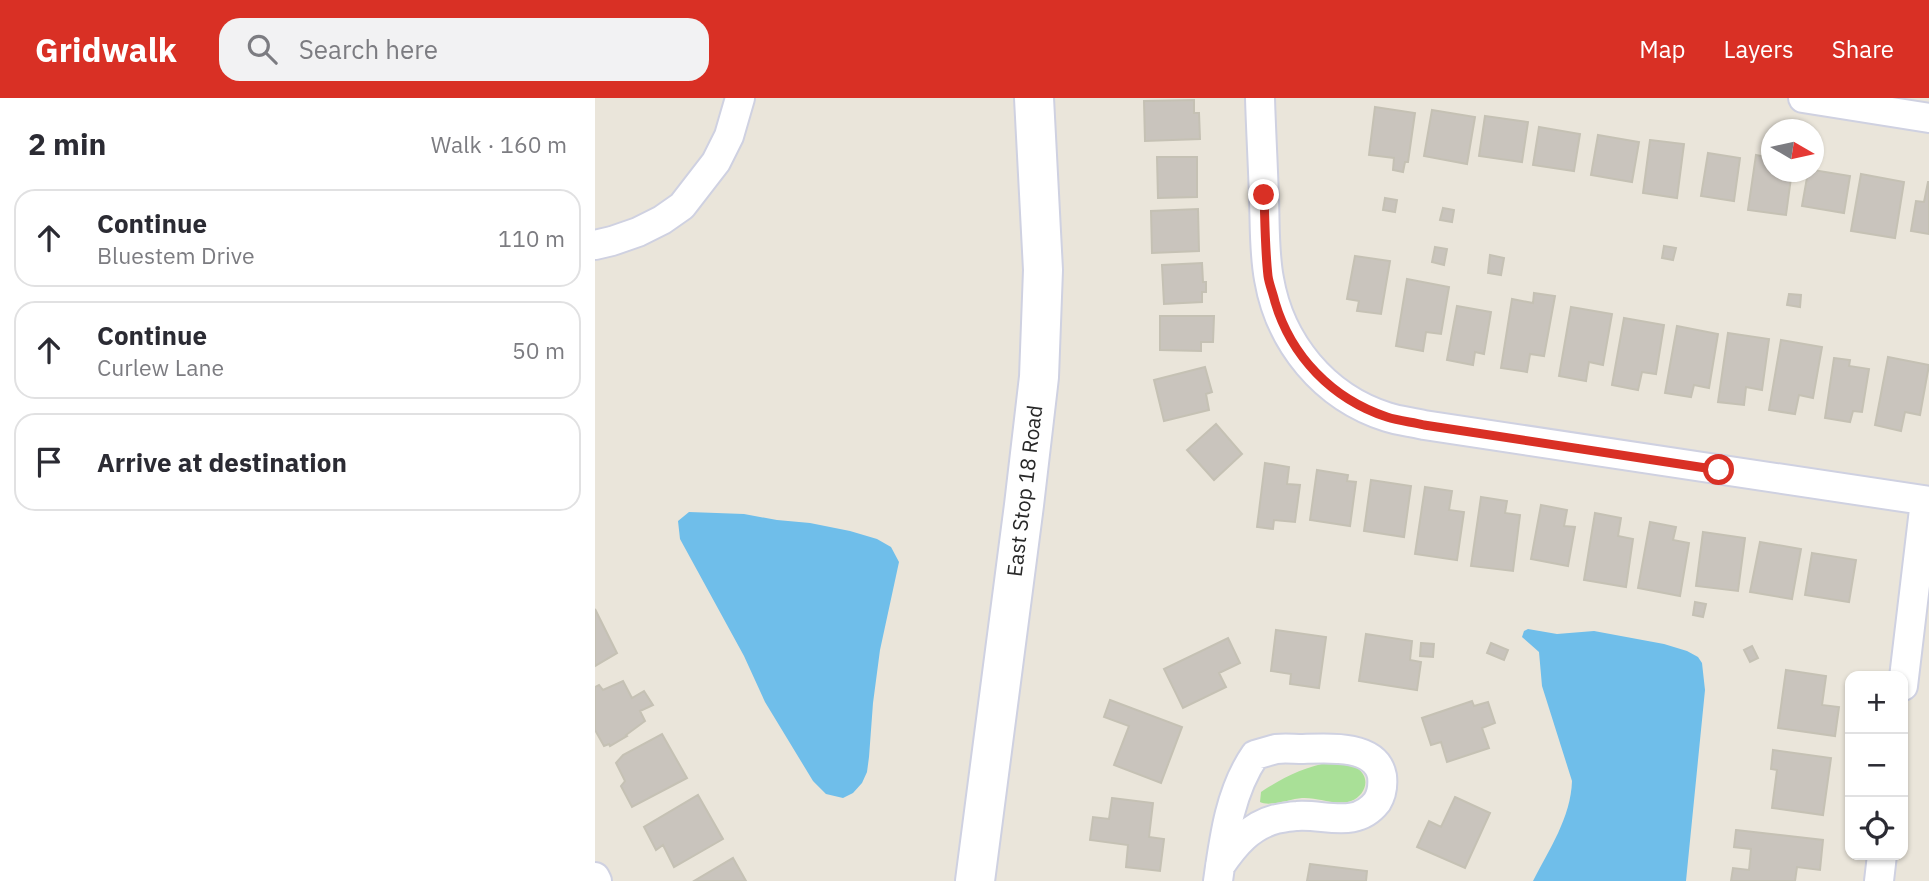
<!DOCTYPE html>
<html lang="en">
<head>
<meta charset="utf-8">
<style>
  :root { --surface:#fff; --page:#f2f2f3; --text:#2b2b33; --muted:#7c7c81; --line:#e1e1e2; --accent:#d93025 }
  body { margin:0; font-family:"IBM Plex Sans",sans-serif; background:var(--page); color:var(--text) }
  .controls { position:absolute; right:21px; bottom:21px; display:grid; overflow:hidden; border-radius:14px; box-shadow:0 2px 5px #0004 }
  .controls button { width:63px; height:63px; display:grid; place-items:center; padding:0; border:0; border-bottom:2px solid var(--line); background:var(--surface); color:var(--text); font:35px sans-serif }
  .compass { position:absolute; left:1166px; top:21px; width:63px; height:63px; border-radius:50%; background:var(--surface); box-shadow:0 2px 5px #0004; rotate:99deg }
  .stop { position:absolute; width:21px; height:21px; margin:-16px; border:5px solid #d93025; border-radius:50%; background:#fff }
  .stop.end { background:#d93025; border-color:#fff; box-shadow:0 2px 7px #0008 }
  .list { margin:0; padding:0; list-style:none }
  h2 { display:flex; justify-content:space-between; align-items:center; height:91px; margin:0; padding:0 28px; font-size:30px }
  h2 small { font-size:23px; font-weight:400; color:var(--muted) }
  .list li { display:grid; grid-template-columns:46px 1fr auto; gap:21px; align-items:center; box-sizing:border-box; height:98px; margin:0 14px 14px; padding:0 14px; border:2px solid var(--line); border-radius:21px }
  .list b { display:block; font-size:26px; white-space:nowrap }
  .list p { margin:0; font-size:23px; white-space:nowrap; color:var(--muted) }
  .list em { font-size:23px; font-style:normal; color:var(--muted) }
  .icon { flex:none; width:38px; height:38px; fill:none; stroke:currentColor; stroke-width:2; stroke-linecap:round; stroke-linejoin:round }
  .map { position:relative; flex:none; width:1334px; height:783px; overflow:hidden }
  header { display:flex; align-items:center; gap:42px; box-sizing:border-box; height:98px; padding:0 35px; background:var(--accent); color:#fff }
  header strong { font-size:33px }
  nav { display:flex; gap:38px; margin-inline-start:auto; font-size:24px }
  .search { width:490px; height:63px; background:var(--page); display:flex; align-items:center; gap:18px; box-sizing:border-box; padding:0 24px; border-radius:21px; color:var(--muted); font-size:26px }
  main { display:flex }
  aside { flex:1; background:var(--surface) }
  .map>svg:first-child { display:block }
  .green { fill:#a9e097 }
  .water { fill:#6fbeea }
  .building { fill:#c9c4bd; stroke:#c5c1b4; stroke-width:2 }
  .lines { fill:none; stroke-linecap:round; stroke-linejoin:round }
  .street-casing { stroke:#cfd1e1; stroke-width:32 }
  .secondary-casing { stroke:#cfd1e1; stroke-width:42 }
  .street { stroke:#fff; stroke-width:28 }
  .secondary { stroke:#fff; stroke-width:38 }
  .route { stroke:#d93025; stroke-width:9 }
  .labels { text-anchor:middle; stroke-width:5; stroke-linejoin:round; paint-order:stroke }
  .street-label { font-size:21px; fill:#282828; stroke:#fff }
</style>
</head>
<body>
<header>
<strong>Gridwalk</strong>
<div class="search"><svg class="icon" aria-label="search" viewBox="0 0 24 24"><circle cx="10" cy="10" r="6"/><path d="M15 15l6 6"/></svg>Search here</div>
<nav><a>Map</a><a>Layers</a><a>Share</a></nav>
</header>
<main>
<aside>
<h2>2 min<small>Walk · 160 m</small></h2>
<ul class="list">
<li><svg class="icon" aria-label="ahead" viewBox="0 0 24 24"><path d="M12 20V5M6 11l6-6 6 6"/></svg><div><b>Continue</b><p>Bluestem Drive</p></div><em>110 m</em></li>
<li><svg class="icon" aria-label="ahead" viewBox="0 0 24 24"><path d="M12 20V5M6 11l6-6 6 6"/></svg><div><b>Continue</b><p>Curlew Lane</p></div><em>50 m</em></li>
<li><svg class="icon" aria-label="arrive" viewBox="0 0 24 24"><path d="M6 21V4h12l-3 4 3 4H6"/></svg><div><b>Arrive at destination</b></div></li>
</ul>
</aside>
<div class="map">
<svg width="1334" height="783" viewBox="0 0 1334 783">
  <rect width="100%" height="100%" fill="#eae5da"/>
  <path class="green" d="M 736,664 C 744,665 755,665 762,670 C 777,680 770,698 756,703 C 741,708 723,699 707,700 C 695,701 675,709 665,704 L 666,694 C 689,679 709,669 736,664 Z"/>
  <path class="water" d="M 94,414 L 149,416 L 182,422 L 215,425 L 255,433 L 282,441 L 296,449 L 304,464 L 285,552 L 278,605 L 274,659 L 272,674 L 267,685 L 258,695 L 248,700 L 231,696 L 218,683 L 170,604 L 149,558 L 85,441 L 83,423 Z
    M 933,531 L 962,536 L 999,533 L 1069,546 L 1092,553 L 1103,559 L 1107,565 L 1110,592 L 1091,783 L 938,783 C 954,752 976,719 977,683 L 947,588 L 944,554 L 927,539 L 929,533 Z"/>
  <path class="building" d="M 599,2 L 599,15 L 604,15 L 605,41 L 550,43 L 549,3 Z
    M 780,9 L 820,15 L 813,64 L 810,64 L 808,74 L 798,72 L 799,60 L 774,57 Z
    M 837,12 L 880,19 L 872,66 L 829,58 Z
    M 890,18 L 933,24 L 927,64 L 884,58 Z
    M 944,29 L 985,36 L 979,73 L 938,67 Z
    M 1003,37 L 1044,44 L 1037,84 L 996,77 Z
    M 1055,42 L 1089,46 L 1082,100 L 1048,95 Z
    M 1113,55 L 1145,60 L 1139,103 L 1106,98 Z
    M 1161,57 L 1176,60 L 1176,74 L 1185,74 L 1185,79 L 1196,80 L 1191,117 L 1153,112 Z
    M 562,59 L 602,59 L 602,99 L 563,100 Z
    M 1218,72 L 1255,78 L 1249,115 L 1207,108 L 1213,74 L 1218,74 Z
    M 1266,76 L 1309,84 L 1300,140 L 1256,133 Z
    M 1333,84 L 1334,84 L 1334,136 L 1316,133 L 1321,103 L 1329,104 Z
    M 790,100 L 802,102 L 800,114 L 788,112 Z
    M 848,110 L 859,112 L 857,124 L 845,122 Z
    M 603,111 L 604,153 L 557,155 L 556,113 Z
    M 1069,148 L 1081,150 L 1078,162 L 1067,160 Z
    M 840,149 L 852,151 L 849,167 L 837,164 Z
    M 895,157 L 909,160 L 906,177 L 893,175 Z
    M 760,158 L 795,163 L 786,216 L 762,213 L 764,203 L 752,201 Z
    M 607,165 L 608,184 L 611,184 L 611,194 L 607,194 L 607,204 L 569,206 L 567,167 Z
    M 812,181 L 854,189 L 846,236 L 831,234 L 828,253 L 801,248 Z
    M 939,195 L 960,198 L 949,258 L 935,256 L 932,274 L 906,270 L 917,201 L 938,205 Z
    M 1194,196 L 1206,197 L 1205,209 L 1192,207 Z
    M 862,208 L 896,214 L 889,256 L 880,254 L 878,267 L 852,262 Z
    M 976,209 L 1017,216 L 1008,267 L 994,264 L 991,283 L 964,278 Z
    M 565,218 L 619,218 L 618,244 L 606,244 L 606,253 L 565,252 Z
    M 1029,220 L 1069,227 L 1061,276 L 1047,274 L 1043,292 L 1017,287 Z
    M 1082,228 L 1123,236 L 1114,290 L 1099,287 L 1096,299 L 1070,295 Z
    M 1133,235 L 1174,241 L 1167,292 L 1151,289 L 1149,307 L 1123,304 Z
    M 1186,242 L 1227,249 L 1218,300 L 1204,297 L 1200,316 L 1174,312 Z
    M 1293,259 L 1334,267 L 1325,317 L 1310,314 L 1306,333 L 1280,327 Z
    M 1239,260 L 1255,262 L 1254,268 L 1274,271 L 1267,314 L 1258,313 L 1255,324 L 1230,320 Z
    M 610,269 L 617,294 L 611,296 L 614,312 L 569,323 L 559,282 Z
    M 621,326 L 647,356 L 619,382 L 592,352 Z
    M 670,365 L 694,369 L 692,386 L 705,387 L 700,424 L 679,422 L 678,431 L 662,429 Z
    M 722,372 L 753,377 L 752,383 L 761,384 L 755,428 L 715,422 Z
    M 776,382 L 816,388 L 809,439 L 769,433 Z
    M 830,389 L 857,393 L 854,412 L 869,414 L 862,462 L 820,456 Z
    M 886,399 L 912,403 L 910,415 L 925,417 L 918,473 L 876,468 Z
    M 946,407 L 972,412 L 969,428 L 980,429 L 973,468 L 936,461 Z
    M 1000,415 L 1026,420 L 1023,438 L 1038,441 L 1031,489 L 989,482 Z
    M 1055,424 L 1081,429 L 1078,442 L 1094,445 L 1085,498 L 1043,490 Z
    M 1108,434 L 1150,440 L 1143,493 L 1101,488 Z
    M 1165,444 L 1206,451 L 1197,501 L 1155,494 Z
    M 1217,455 L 1261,462 L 1254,504 L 1210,497 Z
    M 1100,504 L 1111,506 L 1108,519 L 1098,517 Z
    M 0,511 L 22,555 L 0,568 Z
    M 681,532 L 731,539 L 724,590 L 695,586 L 696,576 L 676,573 Z
    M 771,536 L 817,543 L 815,562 L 826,564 L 822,592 L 764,583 Z
    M 633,540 L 645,565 L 624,575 L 631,589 L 588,610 L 569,571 Z
    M 826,545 L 839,546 L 838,559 L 825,558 Z
    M 896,545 L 913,552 L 909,562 L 892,555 Z
    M 1157,548 L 1163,560 L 1155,564 L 1149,552 Z
    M 1191,572 L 1231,578 L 1227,607 L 1244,609 L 1240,638 L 1183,630 Z
    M 28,583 L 37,600 L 49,593 L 58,607 L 45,613 L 50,623 L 31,637 L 32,638 L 15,648 L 14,646 L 9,648 L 0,632 L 0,589 L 4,587 L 8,592 Z
    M 515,602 L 587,629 L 566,685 L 519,667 L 534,628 L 509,619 Z
    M 877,603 L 879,608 L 893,604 L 900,625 L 887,630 L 894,650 L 852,664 L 846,644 L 836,647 L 827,620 Z
    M 67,636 L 92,680 L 37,709 L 26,688 L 30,683 L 21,665 L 28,657 Z
    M 1178,652 L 1236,660 L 1228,717 L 1177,710 L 1182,672 L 1176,671 Z
    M 103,697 L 128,741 L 79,769 L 68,747 L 61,752 L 49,729 Z
    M 860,699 L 895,715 L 870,770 L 822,749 L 834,723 L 846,729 Z
    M 517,700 L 558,705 L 554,739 L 569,741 L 565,773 L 531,769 L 533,747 L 495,742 L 498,719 L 514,721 Z
    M 1141,732 L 1228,742 L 1225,772 L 1202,769 L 1200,783 L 1136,783 L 1138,770 L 1154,772 L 1156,751 L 1139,749 Z
    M 138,760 L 151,783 L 99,783 Z
    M 715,766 L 772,773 L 771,783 L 712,783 Z"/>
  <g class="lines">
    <defs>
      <path id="street" d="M 665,0 C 666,34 668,67 669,101 C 670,127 669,155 674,181 C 685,245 729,299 792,319 C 804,323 817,324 829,327 L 1334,403
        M 1208,0 L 1334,20
        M 0,147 L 17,143 L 43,134 L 67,122 L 87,108 L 121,64 L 134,38 L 145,0
        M 1308,588 L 1330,403
        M 0,779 L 2,783
        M 623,783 C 629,740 635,693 660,657 C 667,655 674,653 681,651 C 690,650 699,651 708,651 C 732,650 781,646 787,678 C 788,687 787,696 782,704 C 761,731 731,716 702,718 C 696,718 688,720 681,721 C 655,728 640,746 625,768
        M 1284,783 L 1287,757"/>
      <path id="secondary" d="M 380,783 L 429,407 L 444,279 L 448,172 L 439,0"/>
    </defs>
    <use href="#street" class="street-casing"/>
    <use href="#secondary" class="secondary-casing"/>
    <use href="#street" class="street"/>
    <use href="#secondary" class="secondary"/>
  </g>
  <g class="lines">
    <path class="route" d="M 669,97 C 670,124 670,151 673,178 C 674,186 678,195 680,204 C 696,258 737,301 792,319 C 804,323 817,324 829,327 L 1124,372"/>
  </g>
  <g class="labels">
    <g class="street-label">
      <text transform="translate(430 393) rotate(-83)" y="7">East Stop 18 Road</text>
    </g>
  </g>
</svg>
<div class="controls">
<button>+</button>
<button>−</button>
<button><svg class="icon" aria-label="locate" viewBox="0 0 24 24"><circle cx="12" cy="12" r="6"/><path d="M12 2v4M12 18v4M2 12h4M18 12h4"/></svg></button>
</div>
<svg class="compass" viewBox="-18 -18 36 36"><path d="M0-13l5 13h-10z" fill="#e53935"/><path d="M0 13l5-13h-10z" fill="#7c7c81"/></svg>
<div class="stop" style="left:1124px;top:372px"></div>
<div class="stop end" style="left:669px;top:97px"></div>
</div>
</main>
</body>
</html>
